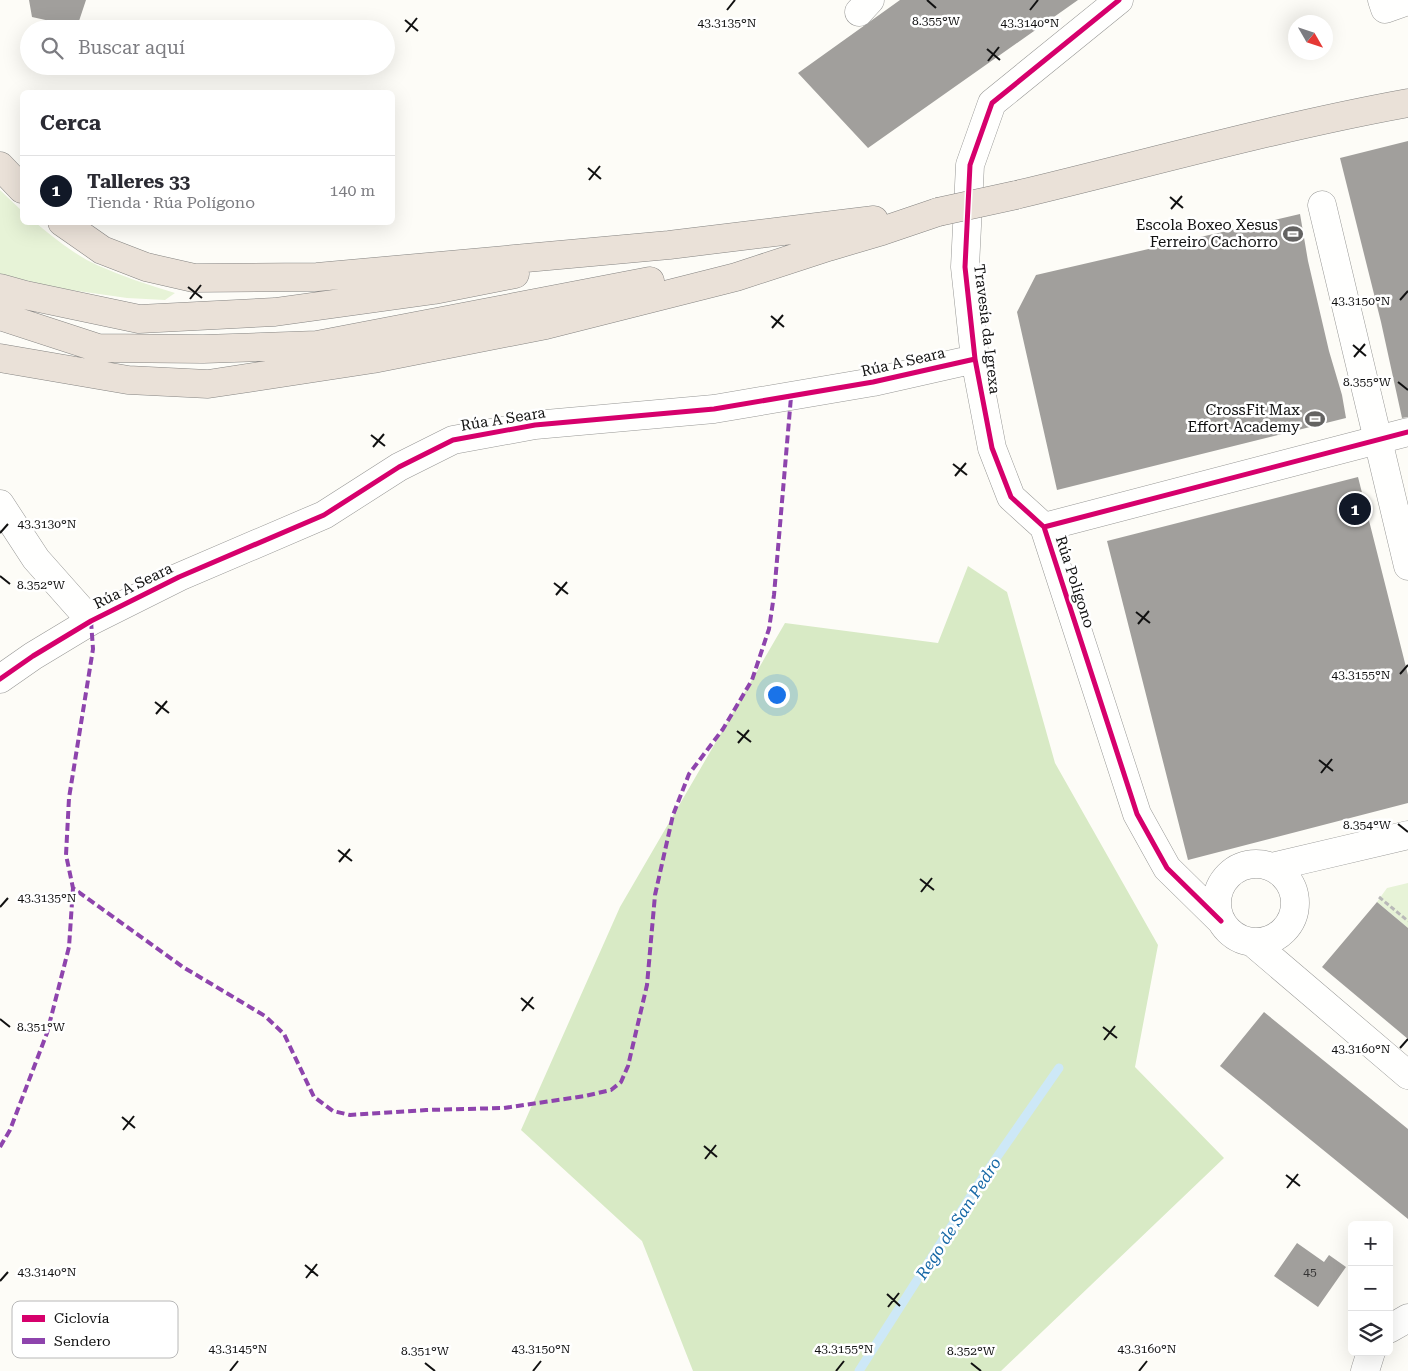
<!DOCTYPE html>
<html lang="es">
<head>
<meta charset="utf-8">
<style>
  :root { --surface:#fff; --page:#f2f2f3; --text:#2b2b33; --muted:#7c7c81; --line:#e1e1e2; --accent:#111827 }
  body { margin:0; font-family:"Roboto Serif",serif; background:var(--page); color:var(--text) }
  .controls { position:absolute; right:15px; bottom:15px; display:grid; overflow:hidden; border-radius:8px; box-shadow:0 5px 20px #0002 }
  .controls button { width:45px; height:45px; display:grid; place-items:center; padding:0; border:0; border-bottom:1px solid var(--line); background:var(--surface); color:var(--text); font:25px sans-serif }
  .compass { position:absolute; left:1288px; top:15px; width:45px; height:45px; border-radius:50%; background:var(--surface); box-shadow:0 5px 20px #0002; rotate:129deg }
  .you { position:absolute; left:776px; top:694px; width:18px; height:18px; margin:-12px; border:4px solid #fff; border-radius:50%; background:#1a73e8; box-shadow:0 0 0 8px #1a73e833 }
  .badge { display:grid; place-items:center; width:32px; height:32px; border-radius:50%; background:var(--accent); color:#fff; font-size:16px; font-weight:700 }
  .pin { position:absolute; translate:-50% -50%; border:2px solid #fff; box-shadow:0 1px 5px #0006 }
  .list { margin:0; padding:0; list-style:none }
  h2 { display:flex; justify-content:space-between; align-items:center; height:65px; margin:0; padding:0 20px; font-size:21px }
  h2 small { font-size:16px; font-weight:400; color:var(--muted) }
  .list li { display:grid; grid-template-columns:32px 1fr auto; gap:15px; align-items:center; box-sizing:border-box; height:70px; padding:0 20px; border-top:1px solid var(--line) }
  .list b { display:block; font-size:19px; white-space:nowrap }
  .list p { margin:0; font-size:16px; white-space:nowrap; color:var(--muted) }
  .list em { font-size:16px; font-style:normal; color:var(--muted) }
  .icon { flex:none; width:28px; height:28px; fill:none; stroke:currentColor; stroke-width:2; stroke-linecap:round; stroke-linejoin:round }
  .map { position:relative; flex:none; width:1408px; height:1371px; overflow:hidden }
  .search { position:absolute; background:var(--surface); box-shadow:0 5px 20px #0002; left:20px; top:20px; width:375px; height:55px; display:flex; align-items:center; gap:12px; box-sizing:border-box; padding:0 18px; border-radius:28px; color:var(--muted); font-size:19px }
  .panel { position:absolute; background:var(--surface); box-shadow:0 5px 20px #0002; left:20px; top:90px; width:375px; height:135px; border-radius:8px }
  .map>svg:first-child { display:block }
  .green { fill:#e7f3d7 }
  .forest { fill:#d8eac5 }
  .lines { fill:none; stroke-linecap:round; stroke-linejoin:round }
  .stream { stroke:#cde8f7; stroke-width:9 }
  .building { fill:#a19f9c }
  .minor-casing { stroke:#979795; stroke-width:29 }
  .highway-casing { stroke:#858482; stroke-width:29 }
  .path { stroke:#b9b9b8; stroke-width:3; stroke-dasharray:5 2.5; stroke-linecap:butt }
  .minor { stroke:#fffffe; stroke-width:28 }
  .highway { stroke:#eae1d8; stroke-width:28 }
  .highway-bridge-casing { stroke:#858482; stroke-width:29; stroke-linecap:butt }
  .highway-bridge { stroke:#eae1d8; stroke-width:28 }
  .quiet { stroke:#8e44ad; stroke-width:4; stroke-dasharray:8 4; stroke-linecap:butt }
  .cycleway-casing { stroke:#fff; stroke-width:8 }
  .cycleway { stroke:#d6006c; stroke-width:5 }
  .ticks { fill:none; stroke:#111; stroke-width:2 }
  .labels { text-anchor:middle; stroke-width:5; stroke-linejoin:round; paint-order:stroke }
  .number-label { font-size:12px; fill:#353434 }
  .poi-label { font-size:15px; fill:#111; stroke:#fff; text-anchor:end }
  .street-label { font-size:15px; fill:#111; stroke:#fff }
  .water-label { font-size:16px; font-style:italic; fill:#1768a6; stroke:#fff }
  .key { fill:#fff; stroke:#b8b8b8; stroke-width:1 }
  .key-label { font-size:14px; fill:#111 }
  .ticks-label { font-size:12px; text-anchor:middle; fill:#111; stroke:#fff; stroke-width:5; stroke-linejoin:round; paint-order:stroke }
</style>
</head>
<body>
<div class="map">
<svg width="1408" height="1371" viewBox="0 0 1408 1371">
  <rect width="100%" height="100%" fill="#fdfcf7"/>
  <path class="green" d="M 0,190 L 22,211 L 22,222 L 36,223 C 54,238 75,255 97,265 C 122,276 148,285 175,293 L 165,300 L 127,298 L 57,288 L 0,274 Z
    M 1408,883 L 1408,928 L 1377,902 L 1387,888 Z"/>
  <path class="forest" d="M 968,566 L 1007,592 L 1055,763 L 1158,945 L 1135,1067 L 1224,1158 L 1001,1371 L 693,1371 L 642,1241 L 521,1130 L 620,907 L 785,623 L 938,643 Z"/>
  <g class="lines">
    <path class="stream" d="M 859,1371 L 983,1177 L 1059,1068"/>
  </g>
  <path class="building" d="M 29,0 L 86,0 L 77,27 L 32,17 Z
    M 900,0 L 1078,0 L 868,148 L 798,73 Z
    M 1408,141 L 1408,417 L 1402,418 L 1381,322 L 1340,158 Z
    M 1300,214 L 1308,261 L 1329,351 L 1342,395 L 1346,418 L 1057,490 L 1017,312 L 1036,275 Z
    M 1358,477 L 1408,675 L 1408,803 L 1188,860 L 1107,541 Z
    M 1377,902 L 1408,928 L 1408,1039 L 1322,967 Z
    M 1264,1012 L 1408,1129 L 1408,1219 L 1220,1066 Z
    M 1297,1243 L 1324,1262 L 1329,1255 L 1346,1267 L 1318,1307 L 1274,1276 Z"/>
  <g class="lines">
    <defs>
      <path id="minor" d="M 1119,0 L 992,103 L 970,165 L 965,267 L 975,359 L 992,448 L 1011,497 L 1044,527 L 1137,814 L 1167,868 L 1221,921
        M 1382,0 L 1385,9 L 1408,1
        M 859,12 L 870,0
        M 1322,205 L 1408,566
        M 0,504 L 36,559 L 91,621
        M 1044,527 L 1408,432
        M 0,679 L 33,656 L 91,621 L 179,577 L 324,515 L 399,467 L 453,440 L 535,425 L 714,409 L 873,382 L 975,359
        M1217 903a39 39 0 1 1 78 0a39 39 0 1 1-78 0Z
        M 1272,867 L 1408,835
        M 1252,942 L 1408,1075
        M 1389,1329 L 1408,1318
        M 1365,1371 L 1371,1352"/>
      <path id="highway" d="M 0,166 L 22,189
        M 1016,195 C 1146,164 1276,127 1408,103
        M 62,222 L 102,250 L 146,267 L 194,278 L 317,277 L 669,245 L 874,220
        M 0,288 L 25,295 L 139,319 L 275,312 L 434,290 L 515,274
        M 0,316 L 98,348 L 203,349 L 317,345 L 650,281
        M 0,358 L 128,380 L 208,384 L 373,359 L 546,325 L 736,277 L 828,247 L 882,231 L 938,212"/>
    </defs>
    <use href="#minor" class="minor-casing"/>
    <use href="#highway" class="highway-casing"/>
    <path class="path" d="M 1379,897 L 1408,921"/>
    <use href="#minor" class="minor"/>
    <use href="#highway" class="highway"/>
    <defs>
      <path id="highway-bridge" d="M 938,212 L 1016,195"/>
    </defs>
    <use href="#highway-bridge" class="highway-bridge-casing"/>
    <use href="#highway-bridge" class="highway-bridge"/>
    <path class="quiet" d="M 91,621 L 93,649 L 69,798 L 66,855 L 73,888 L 183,967 L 265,1016 L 284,1034 L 314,1097 L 333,1111 L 350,1115 L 426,1110 L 504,1108 L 585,1096 L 611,1090 L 621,1082 L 628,1066 L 647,985 L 655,895 L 673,815 L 689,774 L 723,729 L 752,680 L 769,629 L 774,595 L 791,397
      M 0,1147 L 10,1130 L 47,1033 L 69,947 L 73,888"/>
    <defs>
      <path id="cycleway" d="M 1119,0 L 992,103 L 970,165 L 965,267 L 975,359 L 992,448 L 1011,497 L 1044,527 L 1137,814 L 1167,868 L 1221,921
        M 1044,527 L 1408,432
        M 0,679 L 33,656 L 91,621 L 179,577 L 324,515 L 399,467 L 453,440 L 535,425 L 714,409 L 873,382 L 975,359"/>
    </defs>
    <use href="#cycleway" class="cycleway-casing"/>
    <use href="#cycleway" class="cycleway"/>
  </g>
  <path class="ticks" d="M 927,0 L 936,8M 727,10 L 735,0M 1030,10 L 1038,0M 405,20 L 418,31M 406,32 L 417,18M 987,49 L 1000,60M 988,61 L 999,47M 588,168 L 601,179M 589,180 L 600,166M 1170,197 L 1183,208M 1171,209 L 1182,196M 188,287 L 202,298M 190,299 L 201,285M 1400,300 L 1408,291M 771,316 L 784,327M 772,328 L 783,315M 1353,345 L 1366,356M 1354,357 L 1365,344M 1398,382 L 1408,390M 371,435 L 385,446M 373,447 L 384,434M 953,464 L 967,475M 955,476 L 966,463M 0,533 L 8,524M 0,576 L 10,584M 554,583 L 568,594M 556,595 L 567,582M 1136,612 L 1150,623M 1138,624 L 1149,611M 1400,674 L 1408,665M 155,702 L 169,713M 156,714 L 167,701M 737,731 L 751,742M 738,743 L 749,730M 1319,760 L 1333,771M 1321,773 L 1332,759M 1398,824 L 1408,832M 338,850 L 352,861M 339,862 L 350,849M 920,879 L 934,890M 921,892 L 932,878M 0,907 L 8,898M 521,998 L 534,1009M 522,1011 L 533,997M 0,1019 L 10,1027M 1103,1027 L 1117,1038M 1104,1040 L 1115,1026M 1400,1048 L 1408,1039M 122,1117 L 135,1128M 123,1130 L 134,1116M 704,1146 L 717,1157M 705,1159 L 716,1145M 1286,1175 L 1300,1186M 1287,1188 L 1298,1174M 305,1265 L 318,1276M 306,1278 L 317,1264M 0,1281 L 8,1272M 887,1294 L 900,1306M 888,1307 L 899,1293M 425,1363 L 435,1371M 971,1363 L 981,1371M 230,1371 L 238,1361M 533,1371 L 541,1361M 836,1371 L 844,1361M 1139,1371 L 1147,1361"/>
  <defs>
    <symbol id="stadium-bare" viewBox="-9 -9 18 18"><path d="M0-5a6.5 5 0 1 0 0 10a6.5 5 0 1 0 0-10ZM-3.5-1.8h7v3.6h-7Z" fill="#646362" stroke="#fff" stroke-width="2.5" paint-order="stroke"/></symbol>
  </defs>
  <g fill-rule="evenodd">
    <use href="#stadium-bare" x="1279" y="220" width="28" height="28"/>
    <use href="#stadium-bare" x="1301" y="405" width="28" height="28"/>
  </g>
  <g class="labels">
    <g class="number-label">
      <text x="1310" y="1276">45</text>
    </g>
    <g class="poi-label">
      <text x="1278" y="230">Escola Boxeo Xesus<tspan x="1278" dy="17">Ferreiro Cachorro</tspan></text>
      <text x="1300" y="415">CrossFit Max<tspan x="1300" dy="17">Effort Academy</tspan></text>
    </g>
    <g class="street-label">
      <text transform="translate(987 329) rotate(83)" y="5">Travesía da Igrexa</text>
      <text transform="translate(903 362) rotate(-13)" y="5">Rúa A Seara</text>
      <text transform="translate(503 419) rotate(-9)" y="5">Rúa A Seara</text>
      <text transform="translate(1075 582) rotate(72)" y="5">Rúa Polígono</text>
      <text transform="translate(133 586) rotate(-26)" y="5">Rúa A Seara</text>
    </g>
    <g class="water-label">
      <text transform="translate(958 1218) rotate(-57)" y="6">Rego de San Pedro</text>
    </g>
  </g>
  <rect x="12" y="1301" width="166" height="57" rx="8" class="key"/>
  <rect x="22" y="1315" width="23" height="7" fill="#d6006c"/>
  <rect x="22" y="1338" width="23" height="6" fill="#8e44ad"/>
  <g class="key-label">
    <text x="54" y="1323">Ciclovía</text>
    <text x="54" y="1346">Sendero</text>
  </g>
  <g class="ticks-label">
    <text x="936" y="25">8.355°W</text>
    <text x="727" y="27">43.3135°N</text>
    <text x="1030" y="27">43.3140°N</text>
    <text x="1361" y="305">43.3150°N</text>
    <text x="1367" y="386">8.355°W</text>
    <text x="47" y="528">43.3130°N</text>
    <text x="41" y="589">8.352°W</text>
    <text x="1361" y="679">43.3155°N</text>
    <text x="1367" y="829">8.354°W</text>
    <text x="47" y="902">43.3135°N</text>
    <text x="41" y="1031">8.351°W</text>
    <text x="1361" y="1053">43.3160°N</text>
    <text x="47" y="1276">43.3140°N</text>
    <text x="238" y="1353">43.3145°N</text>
    <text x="541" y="1353">43.3150°N</text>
    <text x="844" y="1353">43.3155°N</text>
    <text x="1147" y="1353">43.3160°N</text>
    <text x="425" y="1355">8.351°W</text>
    <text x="971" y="1355">8.352°W</text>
  </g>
</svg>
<div class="controls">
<button>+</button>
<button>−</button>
<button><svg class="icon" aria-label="layers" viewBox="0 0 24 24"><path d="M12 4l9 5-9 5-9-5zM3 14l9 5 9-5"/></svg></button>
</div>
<svg class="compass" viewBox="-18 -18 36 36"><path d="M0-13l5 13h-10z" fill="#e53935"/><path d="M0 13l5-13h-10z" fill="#7c7c81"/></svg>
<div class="you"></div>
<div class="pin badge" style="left:1355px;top:509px">1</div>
<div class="search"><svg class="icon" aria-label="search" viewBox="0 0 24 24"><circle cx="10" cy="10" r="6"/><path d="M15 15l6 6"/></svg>Buscar aquí</div>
<section class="panel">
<h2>Cerca<small></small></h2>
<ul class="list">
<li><span class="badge">1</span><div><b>Talleres 33</b><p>Tienda · Rúa Polígono</p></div><em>140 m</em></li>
</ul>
</section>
</div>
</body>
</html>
